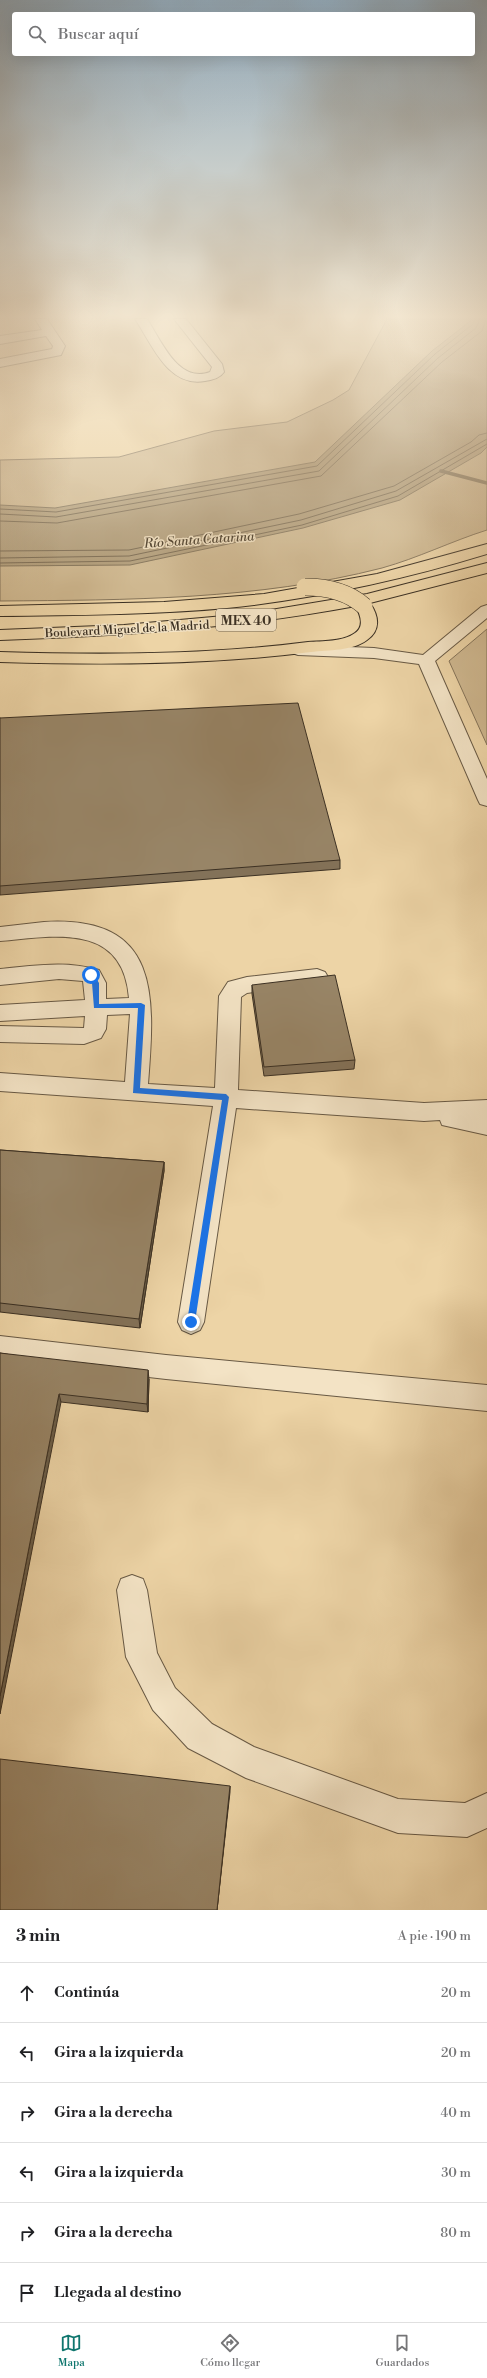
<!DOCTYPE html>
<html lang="es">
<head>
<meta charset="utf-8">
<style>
  :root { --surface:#fff; --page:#f2f2f2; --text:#202124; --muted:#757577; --line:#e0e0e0; --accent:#0f766e }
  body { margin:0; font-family:"Libre Bodoni",serif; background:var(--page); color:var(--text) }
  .stop { position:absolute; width:12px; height:12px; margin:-9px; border:3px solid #1a73e8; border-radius:50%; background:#fff }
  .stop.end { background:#1a73e8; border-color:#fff; box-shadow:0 1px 4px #0008 }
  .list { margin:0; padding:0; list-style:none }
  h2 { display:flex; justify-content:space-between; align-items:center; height:52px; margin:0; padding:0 16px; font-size:17px }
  h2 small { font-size:13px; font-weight:400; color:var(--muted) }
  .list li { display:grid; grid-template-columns:26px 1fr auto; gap:12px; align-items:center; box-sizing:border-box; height:60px; padding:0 16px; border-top:1px solid var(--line) }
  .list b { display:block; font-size:15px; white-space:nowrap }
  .list em { font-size:13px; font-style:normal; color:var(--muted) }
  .icon { flex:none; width:22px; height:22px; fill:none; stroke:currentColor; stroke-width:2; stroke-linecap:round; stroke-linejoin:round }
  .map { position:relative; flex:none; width:487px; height:1910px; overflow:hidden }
  .search { position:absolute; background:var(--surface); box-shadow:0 4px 16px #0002; left:12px; right:12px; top:12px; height:44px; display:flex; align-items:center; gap:10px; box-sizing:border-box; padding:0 14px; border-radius:4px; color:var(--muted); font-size:15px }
  .sheet { height:412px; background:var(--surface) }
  nav { display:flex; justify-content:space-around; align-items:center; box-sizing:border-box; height:56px; border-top:1px solid var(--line); background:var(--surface); font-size:11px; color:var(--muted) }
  nav a { display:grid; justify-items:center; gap:2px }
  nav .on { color:var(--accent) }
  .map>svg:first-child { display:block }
  .green { fill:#cfb890; stroke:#85745a }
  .water { fill:#b09c79; stroke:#817157 }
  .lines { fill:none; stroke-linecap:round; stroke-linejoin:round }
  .shore { stroke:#76664e; stroke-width:1 }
  .stream { stroke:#817157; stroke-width:3.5 }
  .minor-casing { stroke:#685944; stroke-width:2 }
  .highway-casing { stroke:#3b3023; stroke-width:2 }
  .minor { fill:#f3e3c5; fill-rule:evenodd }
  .highway { fill:#edd4a6; fill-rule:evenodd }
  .highway-bridge-casing { stroke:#3b3023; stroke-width:18; stroke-linecap:butt }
  .highway-bridge { stroke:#edd4a6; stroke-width:17 }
  .wall { fill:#837259; stroke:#3b3023 }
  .shaded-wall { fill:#6a5d48; stroke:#3b3023 }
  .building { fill:#988567; stroke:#3b3023 }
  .route { fill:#1a73e8 }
  .labels { text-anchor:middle; stroke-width:3; stroke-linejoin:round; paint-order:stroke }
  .far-street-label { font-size:12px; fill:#3b3023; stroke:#f3e3c5 }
  .far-water-label { font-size:13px; font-style:italic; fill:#584b38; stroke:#f3e3c5 }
  .shield { fill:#f3e3c5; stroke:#726654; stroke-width:1 }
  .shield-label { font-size:13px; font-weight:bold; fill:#3b3023 }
</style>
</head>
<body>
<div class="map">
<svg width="487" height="1910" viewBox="0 0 487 1910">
  <rect width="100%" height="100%" fill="#edd4a6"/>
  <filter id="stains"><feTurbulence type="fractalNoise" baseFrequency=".005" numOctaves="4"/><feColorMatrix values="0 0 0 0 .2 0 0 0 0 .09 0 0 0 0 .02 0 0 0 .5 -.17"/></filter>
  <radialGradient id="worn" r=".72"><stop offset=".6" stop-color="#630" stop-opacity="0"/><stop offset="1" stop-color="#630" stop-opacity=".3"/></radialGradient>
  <path class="green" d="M 387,319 L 487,319 L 487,530 C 452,541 418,558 382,568 C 258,600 127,600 0,601 L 0,460 L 119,457 L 214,431 L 287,422 L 333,400 L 349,390 Z
    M 487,629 L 487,745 L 449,661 Z"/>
  <path class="water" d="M 473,319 L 487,319 L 487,447 L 481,453 L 400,500 L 303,528 L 130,565 L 0,566 L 0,505 L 55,508 L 315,462 L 432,351 Z"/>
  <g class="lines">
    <path class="shore" d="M 0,509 L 56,512 L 317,466 L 435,354 L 473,324 L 475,319
      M 0,514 L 56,517 L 319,471 L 438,358 L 476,328 L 480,319
      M 0,521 L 57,523 L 321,476 L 442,362 L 482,331 L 486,319
      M 0,551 L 129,550 L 299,514 L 394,486 L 471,442 L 479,435 L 487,433
      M 0,558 L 129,556 L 301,520 L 396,491 L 487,439
      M 0,563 L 130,561 L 302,525 L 398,496 L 487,444"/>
    <path class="stream" d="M 441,471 L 487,483"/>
    <defs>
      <path id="minor" d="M 35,319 L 47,319 L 65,346 L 61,355 L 0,367 L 0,359 L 52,349 L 53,346 L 46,336 L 0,344 L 0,336 L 42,330 Z
        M 135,319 L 147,319 C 161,340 178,384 210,372 L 212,367 L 174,319 L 186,319 L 222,364 L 224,372 C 220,378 212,380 205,381 C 168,388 152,344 135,319 Z
        M 487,605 L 487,618 L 435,661 L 487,779 L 487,806 L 480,804 L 478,800 L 419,664 L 374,658 L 298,655 L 292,653 L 290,650 L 292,647 L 298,645 L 374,648 L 423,655 L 481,607 Z
        M 44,922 C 161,915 155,996 148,1084 L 215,1088 L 219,996 L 228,982 L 247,977 L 317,969 L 325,972 L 328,977 L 325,982 L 247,993 L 241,997 L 238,1090 L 424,1103 L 487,1100 L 487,1135 L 442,1125 L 440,1120 L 424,1121 L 236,1108 L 204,1322 L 200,1330 L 191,1334 L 182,1330 L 178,1322 L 213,1106 L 0,1091 L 0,1073 L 125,1082 L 130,1014 L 107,1015 L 106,1029 L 101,1038 L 84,1044 L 0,1042 L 0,1026 L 84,1028 L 85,1016 L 0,1021 L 0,1005 L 85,1000 L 83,981 L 59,979 L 0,985 L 0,969 C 34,966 65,960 99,970 L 106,983 L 106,999 L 129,998 C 123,922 54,936 0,941 L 0,927 Z
        M 0,1336 L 166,1355 L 487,1385 L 487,1411 L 166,1379 L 0,1360 Z
        M 132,1575 L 143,1579 L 147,1590 L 157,1653 L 175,1688 L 212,1724 L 254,1747 L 398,1799 L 465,1803 L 487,1793 L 487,1828 L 467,1837 L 398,1833 L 246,1778 L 188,1748 L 153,1710 L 126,1657 L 117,1590 L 121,1579 Z"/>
      <path id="highway" d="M 487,544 L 487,554 C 402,580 315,599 227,608 C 151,615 76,615 0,616 L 0,606 L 164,602 L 264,594 L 377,574 Z
        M 487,563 L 487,573 L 370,603 C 379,616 381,630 367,640 C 353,651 328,650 311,652 C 208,665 104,665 0,662 L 0,652 C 102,655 206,655 308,642 C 322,641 343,642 355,633 C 365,626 360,615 356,606 C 238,628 120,636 0,640 L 0,630 L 124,625 L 246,614 L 367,594 Z"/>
    </defs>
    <use href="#minor" class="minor-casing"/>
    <use href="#highway" class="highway-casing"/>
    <use href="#minor" class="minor"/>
    <use href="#highway" class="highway"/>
    <defs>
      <path id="highway-bridge" d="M 305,587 C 327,587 347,591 364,606"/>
    </defs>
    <use href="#highway-bridge" class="highway-bridge-casing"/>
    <use href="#highway-bridge" class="highway-bridge"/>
  </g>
  <path class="wall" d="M 0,718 L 340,860 L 340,869 L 0,895 Z
    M 252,985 L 355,1060 L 354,1069 L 264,1076 L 252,994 Z
    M 0,1150 L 164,1162 L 164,1171 L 140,1328 L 0,1312 Z
    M 0,1353 L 149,1379 L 148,1412 L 61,1402 Z"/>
  <path class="shaded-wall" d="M 164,1162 L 164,1171 L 140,1328 L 139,1319 Z
    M 148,1370 L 149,1379 L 148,1412 L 147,1404 Z
    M 59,1394 L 61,1402 L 0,1714 L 0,1696 Z
    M 230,1786 L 230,1792 L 217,1910 Z"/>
  <path class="building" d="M 298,703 L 340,860 L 0,886 L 0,718 Z
    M 335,975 L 355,1060 L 264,1067 L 252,985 Z
    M 0,1150 L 164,1162 L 139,1319 L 0,1303 Z
    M 0,1353 L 148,1370 L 147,1404 L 59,1394 L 0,1696 Z
    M 0,1759 L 230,1786 L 217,1910 L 0,1910 Z"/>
  <linearGradient id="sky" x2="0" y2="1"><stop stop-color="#91aabc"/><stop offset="0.54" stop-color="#f7ecd7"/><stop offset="1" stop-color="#f7ecd7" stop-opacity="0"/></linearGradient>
  <rect width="487" height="586" fill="url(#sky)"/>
  <path class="route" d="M 89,973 L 93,973 L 99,983 L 99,1004 L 141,1003 L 145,1005 L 140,1088 L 226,1094 L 229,1097 L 195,1322 L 191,1326 L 187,1322 L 222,1100 L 133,1093 L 138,1008 L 94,1008 L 92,983 Z"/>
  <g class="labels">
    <g class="far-street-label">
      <text transform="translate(127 629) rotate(-3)" y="4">Boulevard Miguel de la Madrid</text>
    </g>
    <g class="far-water-label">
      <text transform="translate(199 539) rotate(-4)" y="5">Río Santa Catarina</text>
    </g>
    <rect class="shield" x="216" y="609" width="60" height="22" rx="3"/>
    <g class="shield-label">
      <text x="246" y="625">MEX 40</text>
    </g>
  </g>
  <rect width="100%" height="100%" filter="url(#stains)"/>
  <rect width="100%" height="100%" fill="url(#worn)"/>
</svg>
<div class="stop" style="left:91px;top:975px"></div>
<div class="stop end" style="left:191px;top:1322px"></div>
<div class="search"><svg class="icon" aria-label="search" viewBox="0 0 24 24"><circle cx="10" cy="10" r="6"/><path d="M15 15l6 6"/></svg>Buscar aquí</div>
</div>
<section class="sheet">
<h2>3 min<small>A pie · 190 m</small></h2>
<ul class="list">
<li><svg class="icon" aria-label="ahead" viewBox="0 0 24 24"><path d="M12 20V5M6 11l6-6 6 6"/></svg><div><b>Continúa</b></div><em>20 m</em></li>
<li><svg class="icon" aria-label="left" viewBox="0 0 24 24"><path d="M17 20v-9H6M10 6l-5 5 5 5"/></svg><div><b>Gira a la izquierda</b></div><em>20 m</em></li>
<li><svg class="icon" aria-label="right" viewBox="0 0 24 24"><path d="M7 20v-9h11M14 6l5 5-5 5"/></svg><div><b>Gira a la derecha</b></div><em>40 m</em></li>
<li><svg class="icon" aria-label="left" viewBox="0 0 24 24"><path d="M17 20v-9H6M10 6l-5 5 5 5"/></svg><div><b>Gira a la izquierda</b></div><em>30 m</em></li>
<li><svg class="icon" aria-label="right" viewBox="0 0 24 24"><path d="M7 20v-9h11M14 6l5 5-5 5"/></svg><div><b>Gira a la derecha</b></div><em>80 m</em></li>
<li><svg class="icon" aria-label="arrive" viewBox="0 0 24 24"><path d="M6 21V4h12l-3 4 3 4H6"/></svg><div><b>Llegada al destino</b></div></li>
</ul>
</section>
<nav>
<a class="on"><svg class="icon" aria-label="map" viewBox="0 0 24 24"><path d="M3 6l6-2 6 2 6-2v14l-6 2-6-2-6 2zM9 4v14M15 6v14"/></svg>Mapa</a>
<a><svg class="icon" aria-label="directions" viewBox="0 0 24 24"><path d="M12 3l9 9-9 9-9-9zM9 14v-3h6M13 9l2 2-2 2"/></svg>Cómo llegar</a>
<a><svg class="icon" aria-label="saved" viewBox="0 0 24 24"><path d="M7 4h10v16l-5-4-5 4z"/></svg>Guardados</a>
</nav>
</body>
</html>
